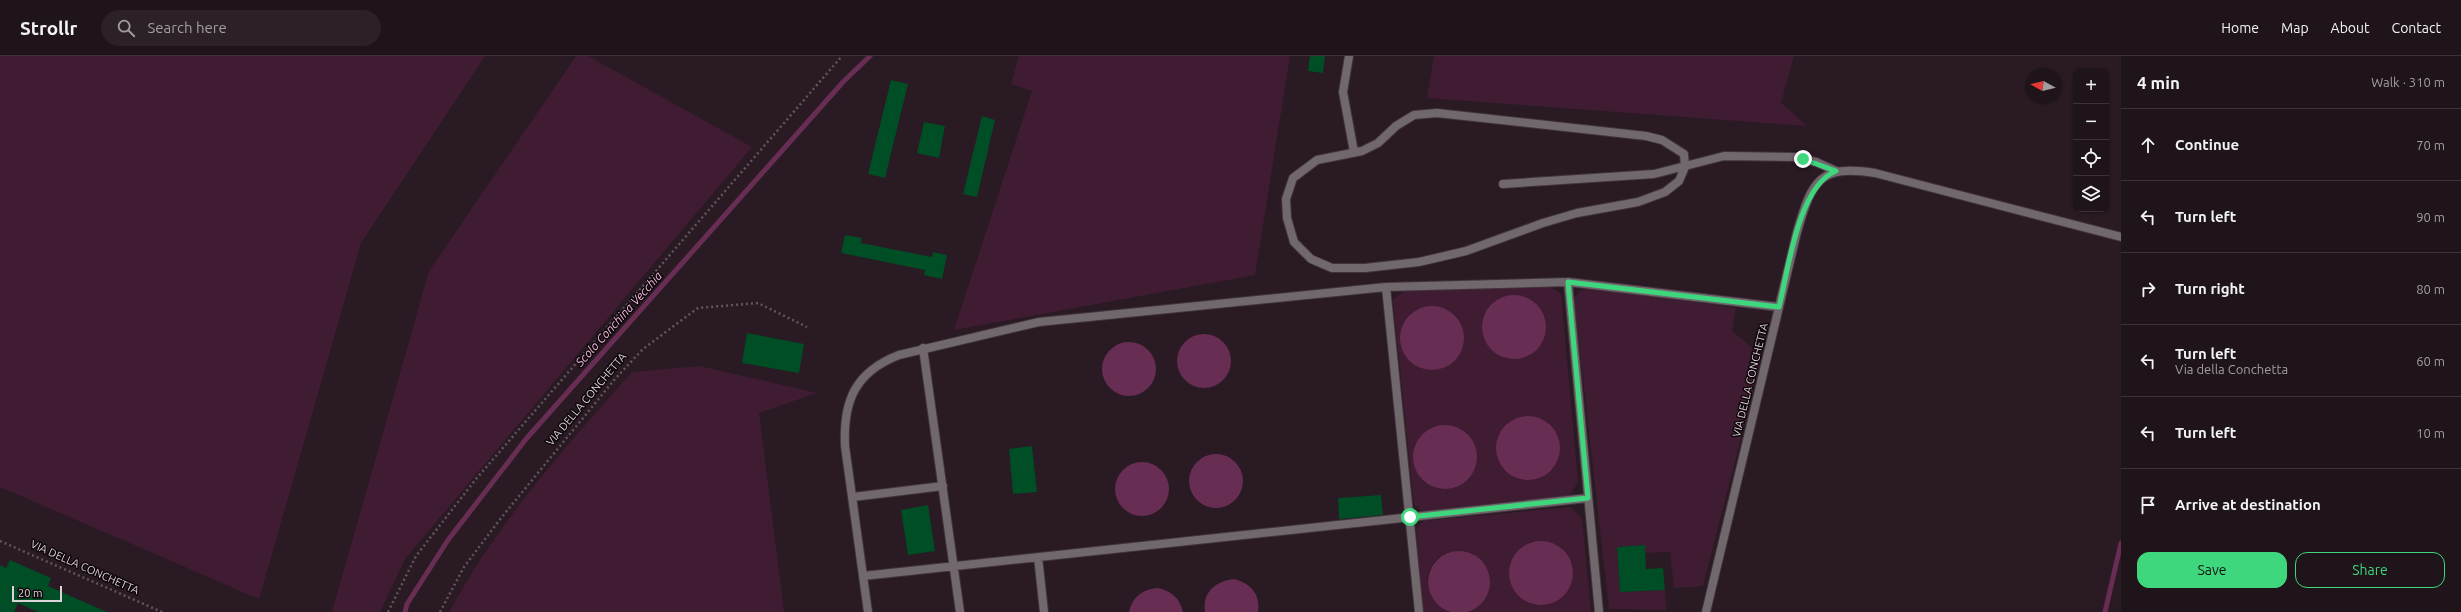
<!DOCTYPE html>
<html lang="en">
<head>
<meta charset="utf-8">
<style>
  :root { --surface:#1f141a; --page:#2c2127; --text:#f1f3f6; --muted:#a19ea2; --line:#3c3339; --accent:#3fd77d }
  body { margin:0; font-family:Ubuntu,sans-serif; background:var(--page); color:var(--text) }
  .controls { position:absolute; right:12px; top:12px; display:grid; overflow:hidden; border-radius:8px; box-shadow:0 1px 3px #0004 }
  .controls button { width:36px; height:36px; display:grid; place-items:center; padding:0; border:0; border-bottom:1px solid var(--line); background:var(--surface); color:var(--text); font:20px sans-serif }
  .compass { position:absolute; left:2025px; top:12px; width:36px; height:36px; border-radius:50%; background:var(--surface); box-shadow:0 1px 3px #0004; rotate:278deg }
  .scale { position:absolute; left:12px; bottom:10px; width:50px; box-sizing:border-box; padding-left:4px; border:2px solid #ded3d9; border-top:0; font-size:11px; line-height:14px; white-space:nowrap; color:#ded3d9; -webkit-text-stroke:3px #0e070b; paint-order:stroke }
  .stop { position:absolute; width:12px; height:12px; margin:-9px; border:3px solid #3fd77d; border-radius:50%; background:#fff }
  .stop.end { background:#3fd77d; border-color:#fff; box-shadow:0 1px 4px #0008 }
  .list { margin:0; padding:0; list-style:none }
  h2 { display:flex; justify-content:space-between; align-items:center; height:52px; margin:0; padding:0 16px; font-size:17px }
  h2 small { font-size:13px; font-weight:400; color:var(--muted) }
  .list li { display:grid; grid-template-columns:26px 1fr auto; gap:12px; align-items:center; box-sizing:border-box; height:72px; padding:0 16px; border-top:1px solid var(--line) }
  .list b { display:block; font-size:15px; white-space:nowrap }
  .list p { margin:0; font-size:13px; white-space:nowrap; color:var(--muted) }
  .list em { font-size:13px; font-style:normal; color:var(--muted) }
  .actions { display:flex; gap:8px; padding:12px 16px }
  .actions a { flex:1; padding:9px 0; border:1px solid var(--accent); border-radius:12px; text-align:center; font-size:14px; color:var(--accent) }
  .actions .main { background:var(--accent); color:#111 }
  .icon { flex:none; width:22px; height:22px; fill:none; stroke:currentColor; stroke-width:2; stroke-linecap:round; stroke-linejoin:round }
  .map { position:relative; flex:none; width:2121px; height:556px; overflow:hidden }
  header { display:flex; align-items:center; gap:24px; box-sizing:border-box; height:56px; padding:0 20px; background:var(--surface); border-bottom:1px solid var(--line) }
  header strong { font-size:19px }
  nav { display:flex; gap:22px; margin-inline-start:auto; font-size:14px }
  .search { width:280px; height:36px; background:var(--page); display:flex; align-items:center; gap:10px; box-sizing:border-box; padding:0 14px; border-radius:22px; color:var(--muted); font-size:15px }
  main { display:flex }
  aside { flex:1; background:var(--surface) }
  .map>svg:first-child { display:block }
  .green { fill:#401c33; fill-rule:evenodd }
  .water { fill:#682d53 }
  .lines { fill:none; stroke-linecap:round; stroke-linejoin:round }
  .stream { stroke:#682d53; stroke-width:5 }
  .building { fill:#004e25 }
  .lane-casing { stroke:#42343c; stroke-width:10 }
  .street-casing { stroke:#42343c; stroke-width:10 }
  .path { stroke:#63555d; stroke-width:2.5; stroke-dasharray:2 3; stroke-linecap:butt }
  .lane { stroke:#71686d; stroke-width:8 }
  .street { stroke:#71686d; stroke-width:8 }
  .route { stroke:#3fd77d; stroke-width:5 }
  .labels { text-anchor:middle; stroke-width:3; stroke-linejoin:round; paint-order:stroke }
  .street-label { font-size:11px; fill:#ded3d9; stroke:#0e070b }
  .water-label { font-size:12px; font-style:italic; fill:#f7bfe0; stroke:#0e070b }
</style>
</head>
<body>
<header>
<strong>Strollr</strong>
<div class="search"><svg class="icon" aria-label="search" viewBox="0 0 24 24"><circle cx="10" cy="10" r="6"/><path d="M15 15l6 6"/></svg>Search here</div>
<nav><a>Home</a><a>Map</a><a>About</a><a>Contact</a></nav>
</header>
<main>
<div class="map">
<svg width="2121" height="556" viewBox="0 0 2121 556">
  <rect width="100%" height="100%" fill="#291a23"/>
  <path class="green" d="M 0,0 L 485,0 L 361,187 L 259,543 L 0,431 Z
    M 576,0 L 588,0 L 752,91 L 405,503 L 380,556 L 332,556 L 429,215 Z
    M 1019,0 L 1290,0 L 1255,219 L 954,274 L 1032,35 L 1011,28 Z
    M 1434,0 L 1794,0 L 1781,47 L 1807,70 L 1427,42 Z
    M 1549,230 L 1561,238 L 1578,426 L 1570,439 L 1421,455 L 1414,448 L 1393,244 L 1405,234 ZM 1508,240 L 1536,249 L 1546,267 L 1506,302 C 1477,289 1477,251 1508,240 ZM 1416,254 L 1455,259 C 1471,281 1461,307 1434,314 L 1403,270 L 1408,261 ZM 1522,360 C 1541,360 1554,369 1559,387 L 1540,421 C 1520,426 1506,419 1497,401 L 1512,364 ZM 1459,373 L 1473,387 C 1473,395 1475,410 1472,418 C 1463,435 1428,438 1419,420 C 1415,412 1416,398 1415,389 L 1429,374 Z
    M 1588,231 L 1736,252 L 1732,275 L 1762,300 L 1703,530 L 1674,532 L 1670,496 L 1645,497 L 1644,489 L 1617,491 L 1620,536 L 1665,534 L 1666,554 L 1609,553 L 1574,243 L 1579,236 Z
    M 700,310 L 817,337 L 759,357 L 784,556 L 449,556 C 497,467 565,391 632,316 Z
    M 1570,451 L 1582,462 L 1591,556 L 1468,556 L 1471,555 L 1473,497 C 1429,484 1409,537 1449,556 L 1423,556 L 1416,472 L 1424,465 ZM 1535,485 L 1515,535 C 1505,514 1513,493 1535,485 Z"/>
  <path class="water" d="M1482 271a32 32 0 1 1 64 0a32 32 0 1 1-64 0Z
    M1400 282a32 32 0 1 1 64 0a32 32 0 1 1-64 0Z
    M1177 305a27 27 0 1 1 54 0a27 27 0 1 1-54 0Z
    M1102 313a27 27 0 1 1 54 0a27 27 0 1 1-54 0Z
    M1496 392a32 32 0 1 1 64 0a32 32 0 1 1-64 0Z
    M1413 401a32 32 0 1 1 64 0a32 32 0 1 1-64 0Z
    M1189 425a27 27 0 1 1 54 0a27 27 0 1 1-54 0Z
    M1115 433a27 27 0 1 1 54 0a27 27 0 1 1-54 0Z
    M1509 517a32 32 0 1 1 64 0a32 32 0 1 1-64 0Z
    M1428 526a31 31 0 1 1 62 0a31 31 0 1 1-62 0Z
    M 1234,523 C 1250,527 1261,538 1258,556 L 1205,556 C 1202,536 1216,525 1234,523 Z
    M 1158,532 C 1171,535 1180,542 1183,556 L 1129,556 C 1132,541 1143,533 1158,532 Z"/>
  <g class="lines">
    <path class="stream" d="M 405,556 L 407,548 L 448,484 L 526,383 L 843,26 L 870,0
      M 2105,556 L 2121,487"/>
  </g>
  <path class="building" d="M 1310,0 L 1325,0 L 1323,17 L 1308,15 Z
    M 891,24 L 908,28 L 885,122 L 868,118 Z
    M 982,60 L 995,64 L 977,141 L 963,138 Z
    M 924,66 L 945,70 L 939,102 L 917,97 Z
    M 845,179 L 862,182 L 861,187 L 932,201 L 933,196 L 947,199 L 942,223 L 924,219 L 925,214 L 841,197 Z
    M 747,277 L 804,288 L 799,317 L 742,307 Z
    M 1032,390 L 1037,436 L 1013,438 L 1009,393 Z
    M 1381,439 L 1383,459 L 1339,463 L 1338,442 Z
    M 928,449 L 935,495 L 908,499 L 901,454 Z
    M 1645,489 L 1646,513 L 1663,512 L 1665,534 L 1620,536 L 1617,491 Z
    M 10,504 L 51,522 L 48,530 L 107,556 L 38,556 L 18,547 L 14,556 L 0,556 L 0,509 L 6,512 Z"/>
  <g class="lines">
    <defs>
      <path id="lane" d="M 1349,0 L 1343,36 L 1354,96
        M 1437,57 L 1646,80 L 1662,84 L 1684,98 L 1685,111 L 1679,125 L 1665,136 L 1638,146 L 1577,157 L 1543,167 L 1466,195 L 1419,206 L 1365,212 L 1332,212 L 1311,203 L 1294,186 L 1287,162 L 1286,143 L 1293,122 L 1317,104 L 1362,95 L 1378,87 L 1396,70 L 1414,59 Z
        M 1503,128 L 1654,118 L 1724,100 L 1794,101 L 1816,106 L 1836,115
        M 1568,226 L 1599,556
        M 1386,231 L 1419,556
        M 923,292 L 960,556
        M 853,441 L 943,430
        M 1038,501 L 1044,556
        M 863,520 L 1588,442
        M 868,556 L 845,390 C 843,345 855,316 899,299 L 1039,266 L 1386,231 L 1568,226 L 1779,251"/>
      <path id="street" d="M 1706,556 L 1797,176 C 1812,125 1819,108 1875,117 L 2121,181"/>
    </defs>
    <use href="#lane" class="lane-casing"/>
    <use href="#street" class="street-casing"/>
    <path class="path" d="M 0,485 L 162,556
      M 388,556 L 416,500 L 476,423 L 842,0
      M 440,556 L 464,511 L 501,462 L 615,323 L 643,293 L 698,252 L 758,247 L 807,271"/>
    <use href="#lane" class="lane"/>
    <use href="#street" class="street"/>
  </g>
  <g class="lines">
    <path class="route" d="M 1410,461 L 1588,442 L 1568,226 L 1779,251 C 1788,215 1798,130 1836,115 L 1803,103"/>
  </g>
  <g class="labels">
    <g class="street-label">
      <text transform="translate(1750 324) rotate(-76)" y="4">VIA DELLA CONCHETTA</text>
      <text transform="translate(586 343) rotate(-50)" y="4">VIA DELLA CONCHETTA</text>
      <text transform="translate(85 511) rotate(24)" y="4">VIA DELLA CONCHETTA</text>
    </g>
    <g class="water-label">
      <text transform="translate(619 263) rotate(-48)" y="4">Scolo Conchina Vecchia</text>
    </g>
  </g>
</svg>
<div class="controls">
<button>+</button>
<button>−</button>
<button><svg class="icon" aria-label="locate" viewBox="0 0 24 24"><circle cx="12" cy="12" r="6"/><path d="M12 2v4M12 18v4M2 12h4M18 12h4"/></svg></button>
<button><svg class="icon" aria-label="layers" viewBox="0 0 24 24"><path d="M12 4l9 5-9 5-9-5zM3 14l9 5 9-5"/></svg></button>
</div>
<svg class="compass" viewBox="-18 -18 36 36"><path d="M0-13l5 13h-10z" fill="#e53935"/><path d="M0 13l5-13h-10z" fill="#a19ea2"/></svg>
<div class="scale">20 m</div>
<div class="stop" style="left:1410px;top:461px"></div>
<div class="stop end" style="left:1803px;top:103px"></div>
</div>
<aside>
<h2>4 min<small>Walk · 310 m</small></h2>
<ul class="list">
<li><svg class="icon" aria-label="ahead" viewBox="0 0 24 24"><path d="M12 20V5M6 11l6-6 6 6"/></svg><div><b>Continue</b></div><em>70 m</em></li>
<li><svg class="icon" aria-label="left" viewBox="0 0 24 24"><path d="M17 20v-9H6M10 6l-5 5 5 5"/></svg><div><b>Turn left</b></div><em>90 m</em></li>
<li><svg class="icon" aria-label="right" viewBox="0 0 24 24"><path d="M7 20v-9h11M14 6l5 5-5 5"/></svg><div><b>Turn right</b></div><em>80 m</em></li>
<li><svg class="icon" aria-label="left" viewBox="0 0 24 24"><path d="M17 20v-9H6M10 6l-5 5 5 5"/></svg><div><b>Turn left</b><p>Via della Conchetta</p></div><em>60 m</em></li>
<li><svg class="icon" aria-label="left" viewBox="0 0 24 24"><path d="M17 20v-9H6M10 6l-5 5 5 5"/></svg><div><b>Turn left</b></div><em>10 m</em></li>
<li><svg class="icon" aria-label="arrive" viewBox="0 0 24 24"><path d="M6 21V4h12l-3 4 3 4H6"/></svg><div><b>Arrive at destination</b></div></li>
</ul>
<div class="actions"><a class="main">Save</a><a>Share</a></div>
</aside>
</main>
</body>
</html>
